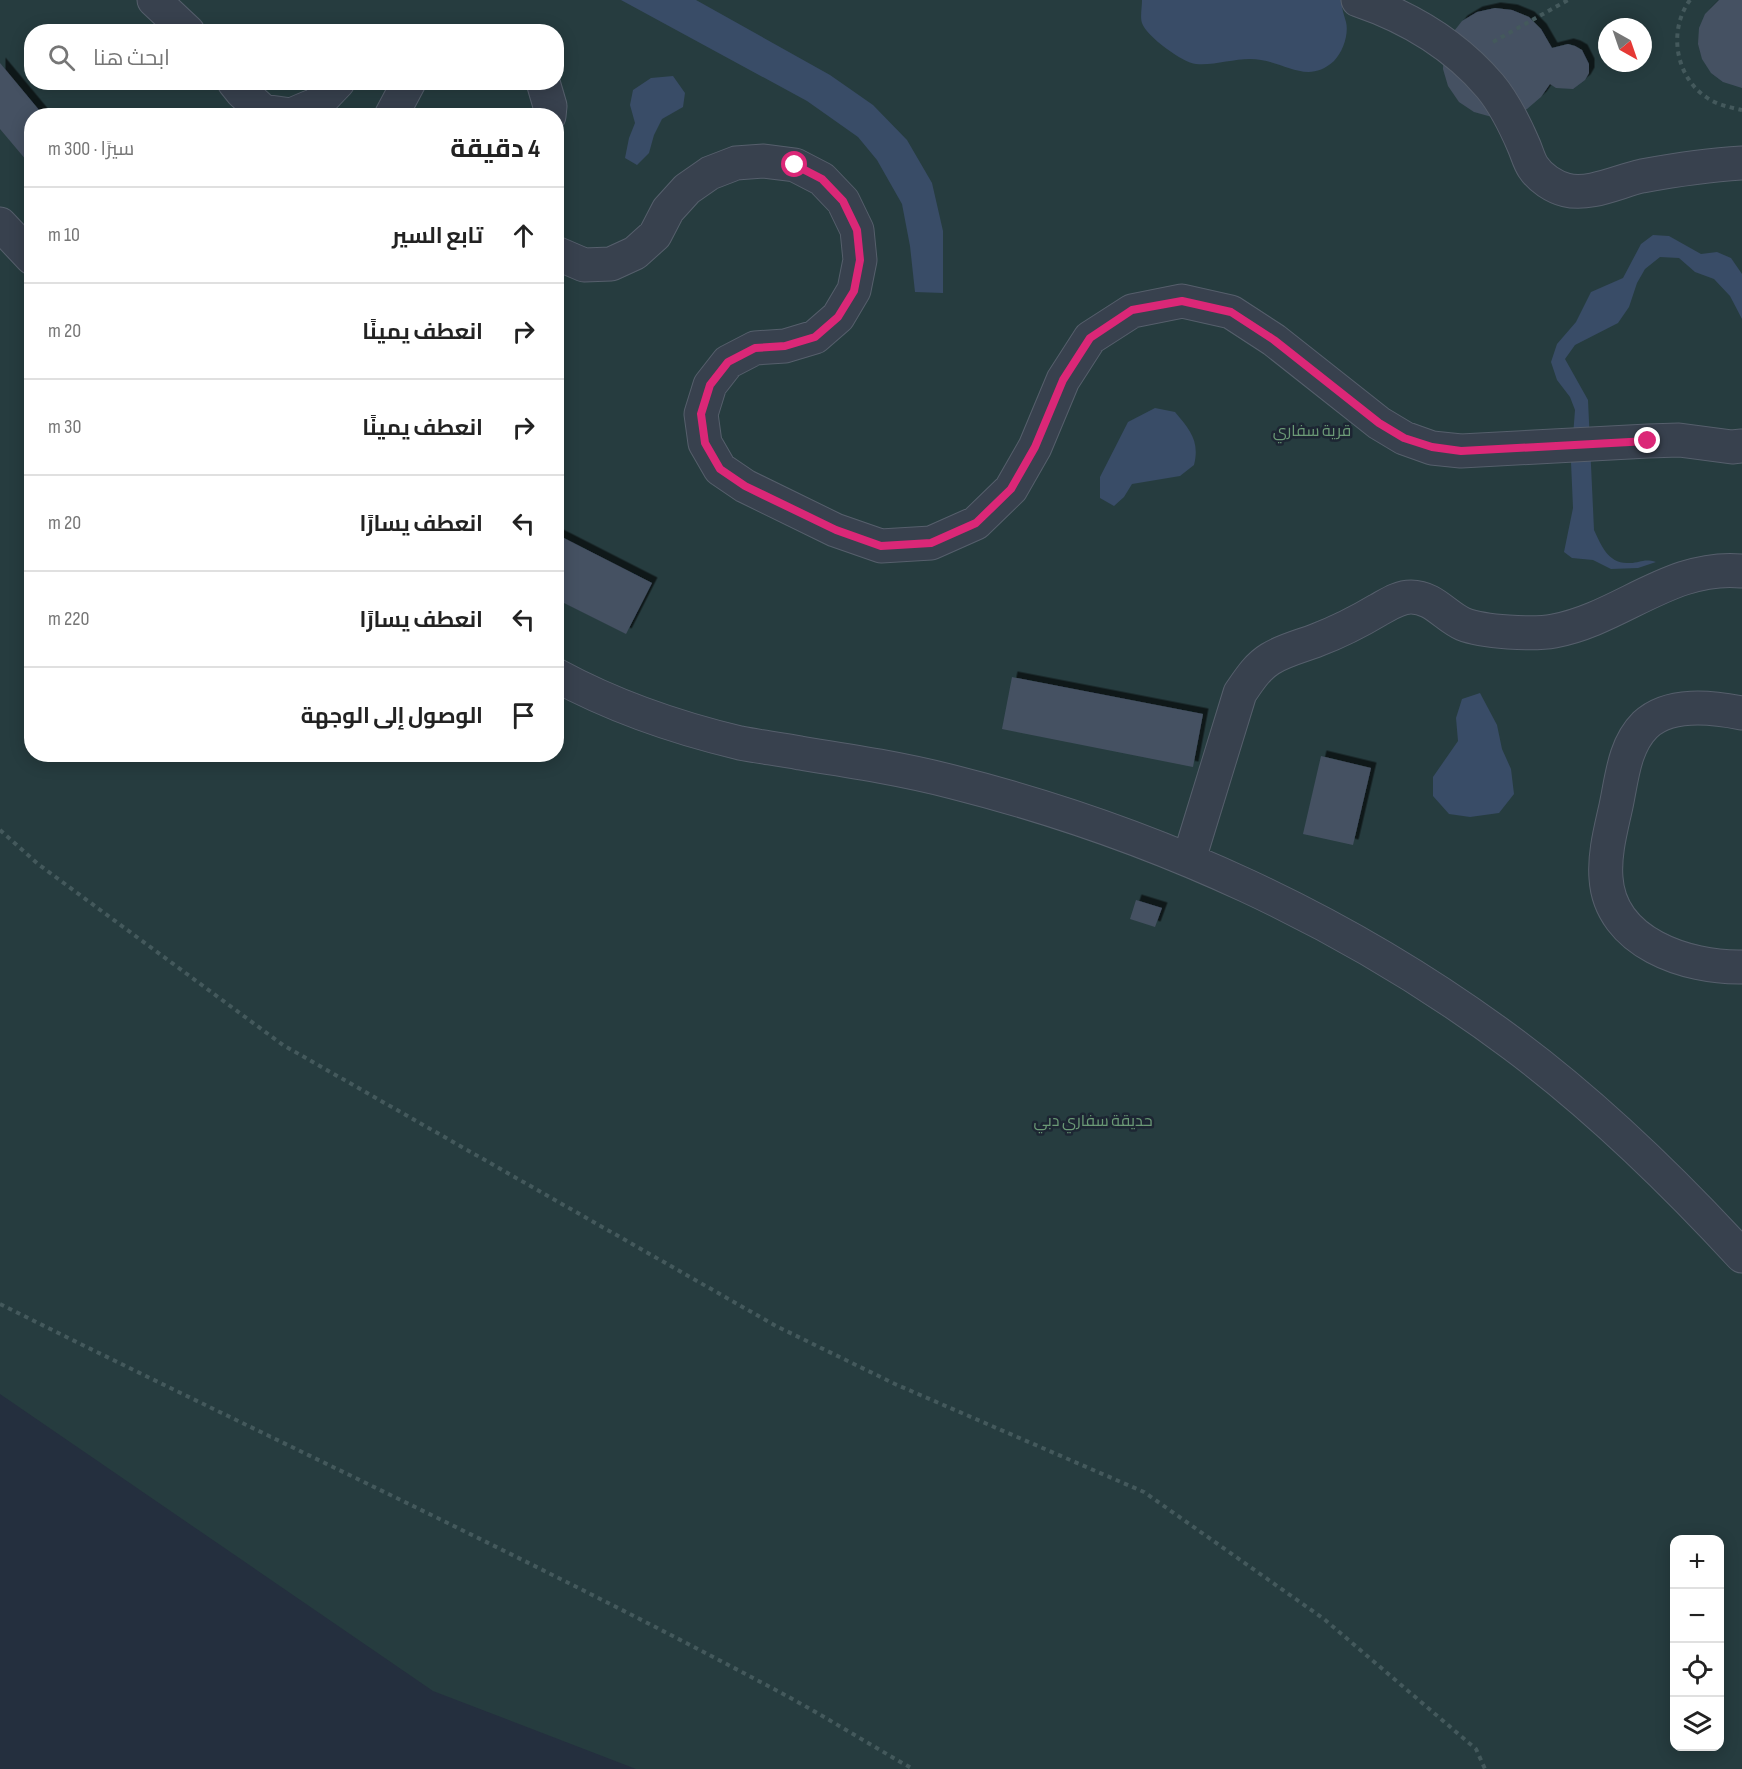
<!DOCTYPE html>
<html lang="ar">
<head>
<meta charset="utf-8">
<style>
  :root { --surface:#fff; --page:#f6f6f6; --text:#222; --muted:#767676; --line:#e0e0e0 }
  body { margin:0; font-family:"Sofia Sans Condensed",Cairo,sans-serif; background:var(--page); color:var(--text); direction:rtl }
  .controls { position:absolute; right:18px; bottom:18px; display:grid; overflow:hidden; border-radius:12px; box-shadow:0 3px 15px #0003 }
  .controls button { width:54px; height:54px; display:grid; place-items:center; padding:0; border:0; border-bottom:2px solid var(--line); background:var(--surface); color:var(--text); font:30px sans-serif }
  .compass { position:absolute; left:1598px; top:18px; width:54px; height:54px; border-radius:50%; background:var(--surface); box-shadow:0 3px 15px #0003; rotate:140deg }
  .stop { position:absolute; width:18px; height:18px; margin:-14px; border:4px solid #db2777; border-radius:50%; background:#fff }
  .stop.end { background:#db2777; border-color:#fff; box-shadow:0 2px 6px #0008 }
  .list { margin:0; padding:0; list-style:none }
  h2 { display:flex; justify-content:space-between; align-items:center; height:78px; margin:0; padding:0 24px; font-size:26px }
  h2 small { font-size:20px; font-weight:400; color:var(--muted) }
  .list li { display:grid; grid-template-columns:39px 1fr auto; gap:18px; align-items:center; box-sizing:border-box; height:96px; padding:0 24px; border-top:2px solid var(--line) }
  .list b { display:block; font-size:22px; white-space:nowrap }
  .list em { font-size:20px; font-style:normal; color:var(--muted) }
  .icon { flex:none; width:33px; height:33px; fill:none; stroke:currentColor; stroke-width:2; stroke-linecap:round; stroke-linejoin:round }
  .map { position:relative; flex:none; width:1742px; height:1769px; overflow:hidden; direction:ltr }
  .search { position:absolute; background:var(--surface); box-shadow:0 3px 15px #0003; left:24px; top:24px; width:540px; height:66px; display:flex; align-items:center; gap:15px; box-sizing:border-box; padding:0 21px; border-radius:24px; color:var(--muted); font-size:22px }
  .panel { position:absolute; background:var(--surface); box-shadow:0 3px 15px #0003; left:24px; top:108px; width:540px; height:654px; border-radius:24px; direction:rtl }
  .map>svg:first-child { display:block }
  .green { fill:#263c3f; fill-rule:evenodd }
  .water { fill:#394c67 }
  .building { fill:#455162; filter:url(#shadow) }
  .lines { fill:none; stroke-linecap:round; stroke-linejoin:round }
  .minor-casing { stroke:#565f6c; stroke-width:35 }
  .path { stroke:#44595c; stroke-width:4; stroke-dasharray:4.5 4.5; stroke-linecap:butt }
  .minor { stroke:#38414e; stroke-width:33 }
  .route { stroke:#db2777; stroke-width:8 }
  .labels { text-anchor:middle; stroke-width:5; stroke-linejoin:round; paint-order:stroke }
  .park-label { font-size:16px; fill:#6b9a76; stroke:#1d2633 }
</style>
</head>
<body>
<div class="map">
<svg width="1742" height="1769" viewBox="0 0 1742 1769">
  <defs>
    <filter id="shadow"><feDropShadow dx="5.5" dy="-5.5" stdDeviation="0" flood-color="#0009"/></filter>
  </defs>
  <rect width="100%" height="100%" fill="#242f3e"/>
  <path class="green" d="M 0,0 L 1742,0 L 1742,1769 L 636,1769 L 433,1691 L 0,1394 ZM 1607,27 L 1643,27 L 1643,63 L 1607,63 ZM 32,32 L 556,32 L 556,82 L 32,82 ZM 32,116 L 556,116 L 556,754 L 32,754 ZM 1674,1540 L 1720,1540 L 1720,1746 L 1674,1746 Z"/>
  <path class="water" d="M 621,0 L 696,0 L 830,75 L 873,105 L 907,140 L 932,183 L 943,231 L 943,293 L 915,292 L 910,246 L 902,204 L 877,160 L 858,137 L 807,101 Z
    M 1142,0 L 1342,0 C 1341,8 1344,14 1346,22 C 1349,34 1343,52 1334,61 C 1309,84 1287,64 1261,60 C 1240,56 1217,66 1196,64 C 1183,63 1146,36 1142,23 C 1140,17 1142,7 1142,0 Z
    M 673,76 L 685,93 L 683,107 L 662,119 L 654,135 L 649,153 L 637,165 L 625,158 L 629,138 L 635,123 L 630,105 L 633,90 L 651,78 Z
    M 1653,235 L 1669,236 L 1701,254 L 1717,252 L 1731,258 L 1742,274 L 1742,319 L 1730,296 L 1714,279 L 1695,272 L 1679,258 L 1660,257 L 1645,269 L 1637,283 L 1629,307 L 1618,323 L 1575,345 L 1565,359 L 1588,400 L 1594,530 C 1601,545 1608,563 1627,563 C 1640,564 1642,558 1656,562 L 1638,568 L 1611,569 L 1593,560 L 1572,558 L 1564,552 L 1573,508 L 1571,462 L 1575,410 L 1570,397 L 1557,380 L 1551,362 L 1557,344 L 1576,322 L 1591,292 L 1623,278 L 1641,244 Z
    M 1155,408 L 1175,412 C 1190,430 1200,441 1194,465 L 1180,476 L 1132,484 L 1124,497 L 1114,506 L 1100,498 L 1100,477 L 1128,422 Z
    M 1480,693 L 1497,725 L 1502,749 L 1511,769 L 1514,794 L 1499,813 L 1470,817 L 1449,814 L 1433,796 L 1433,777 L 1458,741 L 1456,718 L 1462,699 Z"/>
  <path class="building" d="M 1719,0 L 1742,0 L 1742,88 L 1723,82 L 1711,73 L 1702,59 L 1698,44 L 1699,28 L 1705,14 Z
    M 1495,8 L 1512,10 L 1529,17 L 1541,29 L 1552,48 L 1568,44 L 1575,46 L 1582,50 L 1589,64 L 1589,73 L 1585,80 L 1573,89 L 1556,88 L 1550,84 L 1541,97 L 1527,109 L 1510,117 L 1492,117 L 1474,112 L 1459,102 L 1448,86 L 1443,69 L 1444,51 L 1451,35 L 1462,21 L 1477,12 Z
    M 0,63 L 44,116 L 32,116 L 32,167 L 0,129 Z
    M 556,534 L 652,583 L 626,634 L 556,599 Z
    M 1012,677 L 1203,714 L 1193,767 L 1002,729 Z
    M 1321,756 L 1371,768 L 1353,845 L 1303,834 Z
    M 1136,900 L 1162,908 L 1155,927 L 1130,919 Z"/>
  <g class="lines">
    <defs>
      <path id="minor" d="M 154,0 L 188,32
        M 1358,0 C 1408,17 1455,45 1490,86 C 1505,104 1515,125 1524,146 C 1527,153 1529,161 1533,167 C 1540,178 1554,187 1566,190 C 1590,196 1619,181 1642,176 C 1675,170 1708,165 1742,163
        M 234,82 L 242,92 L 263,111 L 291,115 L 317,104 L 338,82
        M 543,82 L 550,106 L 549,116
        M 391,116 L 409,82
        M 0,224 L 32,258
        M 556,253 L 584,265 L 611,264 L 635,253 L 655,235 L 668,210 L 687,189 L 710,173 L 736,163 L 764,161 L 795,165 L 822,179 L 843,201 L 857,230 L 860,260 L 854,290 L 838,317 L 815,337 L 785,346 L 755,348 L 728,362 L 710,385 L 701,414 L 705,443 L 720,469 L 745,486 L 835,530 L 881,546 L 931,543 L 976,523 L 1011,489 L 1035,447 L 1063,380 L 1090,338 L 1132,311 L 1182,301 L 1231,312 L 1274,340 L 1379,423 L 1404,438 L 1432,448 L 1461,451 L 1648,441 L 1679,440 L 1732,447 L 1742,446
        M 556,675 C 613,706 677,728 740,743 C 760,747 780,749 800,753 C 851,761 903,769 953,782 C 1155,833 1347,920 1514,1045 C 1597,1107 1672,1180 1742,1256
        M 1742,713 C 1712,707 1669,702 1645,725 C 1624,746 1622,778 1616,806 C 1611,829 1604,854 1606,878 C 1610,943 1687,968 1742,967
        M 1189,859 L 1240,693 C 1249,680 1257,667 1270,659 C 1284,650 1302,646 1317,640 C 1338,632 1358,622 1378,610 C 1389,604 1399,597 1411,597 C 1433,597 1445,616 1463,624 C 1483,632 1533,635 1554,631 C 1620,619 1671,564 1742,571"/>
    </defs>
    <use href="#minor" class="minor-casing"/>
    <path class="path" d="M 1690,0 C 1668,30 1675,76 1706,97 C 1717,105 1729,107 1742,110
      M 1493,42 L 1568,0
      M 0,830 L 38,864 L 283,1045 L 776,1326 L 895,1384 L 1144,1492 L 1324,1619 L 1476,1749 L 1485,1769
      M 0,1304 C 256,1432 517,1552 770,1687 C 818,1712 865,1742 913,1769"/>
    <use href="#minor" class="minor"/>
  </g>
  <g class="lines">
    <path class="route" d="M 795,165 L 822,179 L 843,201 L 857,230 L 860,260 L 854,291 L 838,317 L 815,337 L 785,346 L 755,348 L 728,362 L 710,385 L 701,414 L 705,443 L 720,469 L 745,486 L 836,530 L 881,546 L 931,543 L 976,523 L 1011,489 L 1035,447 L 1063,380 L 1090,338 L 1132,310 L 1182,301 L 1231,312 L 1274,340 L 1379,423 L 1404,438 L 1432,447 L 1461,451 L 1648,441"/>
  </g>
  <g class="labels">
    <g class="park-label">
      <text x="1312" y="436">قرية سفاري</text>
      <text x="1093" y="1126">حديقة سفاري دبي</text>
    </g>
  </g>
</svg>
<div class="controls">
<button>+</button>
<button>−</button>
<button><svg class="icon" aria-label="locate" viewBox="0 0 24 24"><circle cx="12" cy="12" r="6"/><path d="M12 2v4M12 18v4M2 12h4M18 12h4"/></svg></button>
<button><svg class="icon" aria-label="layers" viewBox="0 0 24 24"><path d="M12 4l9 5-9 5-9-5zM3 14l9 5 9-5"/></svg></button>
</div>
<svg class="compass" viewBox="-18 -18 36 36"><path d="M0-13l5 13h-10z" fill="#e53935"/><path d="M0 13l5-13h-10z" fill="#767676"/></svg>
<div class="stop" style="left:795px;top:165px"></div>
<div class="stop end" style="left:1648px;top:441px"></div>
<div class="search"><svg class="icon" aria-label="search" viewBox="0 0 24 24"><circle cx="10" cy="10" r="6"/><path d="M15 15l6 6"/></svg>ابحث هنا</div>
<section class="panel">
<h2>4 دقيقة<small>سيرًا · 300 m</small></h2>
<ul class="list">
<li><svg class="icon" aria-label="ahead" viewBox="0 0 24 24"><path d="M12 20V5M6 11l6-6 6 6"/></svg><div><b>تابع السير</b></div><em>10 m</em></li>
<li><svg class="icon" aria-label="right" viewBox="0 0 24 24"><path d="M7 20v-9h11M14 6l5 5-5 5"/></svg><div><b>انعطف يمينًا</b></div><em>20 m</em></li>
<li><svg class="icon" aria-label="right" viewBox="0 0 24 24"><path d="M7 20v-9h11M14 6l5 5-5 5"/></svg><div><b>انعطف يمينًا</b></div><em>30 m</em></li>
<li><svg class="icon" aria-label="left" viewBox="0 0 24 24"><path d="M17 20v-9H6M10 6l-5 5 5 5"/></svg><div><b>انعطف يسارًا</b></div><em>20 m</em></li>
<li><svg class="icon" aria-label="left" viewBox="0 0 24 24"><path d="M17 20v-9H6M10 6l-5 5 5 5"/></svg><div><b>انعطف يسارًا</b></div><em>220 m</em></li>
<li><svg class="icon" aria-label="arrive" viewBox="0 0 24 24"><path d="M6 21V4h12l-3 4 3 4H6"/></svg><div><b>الوصول إلى الوجهة</b></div></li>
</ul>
</section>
</div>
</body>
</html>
